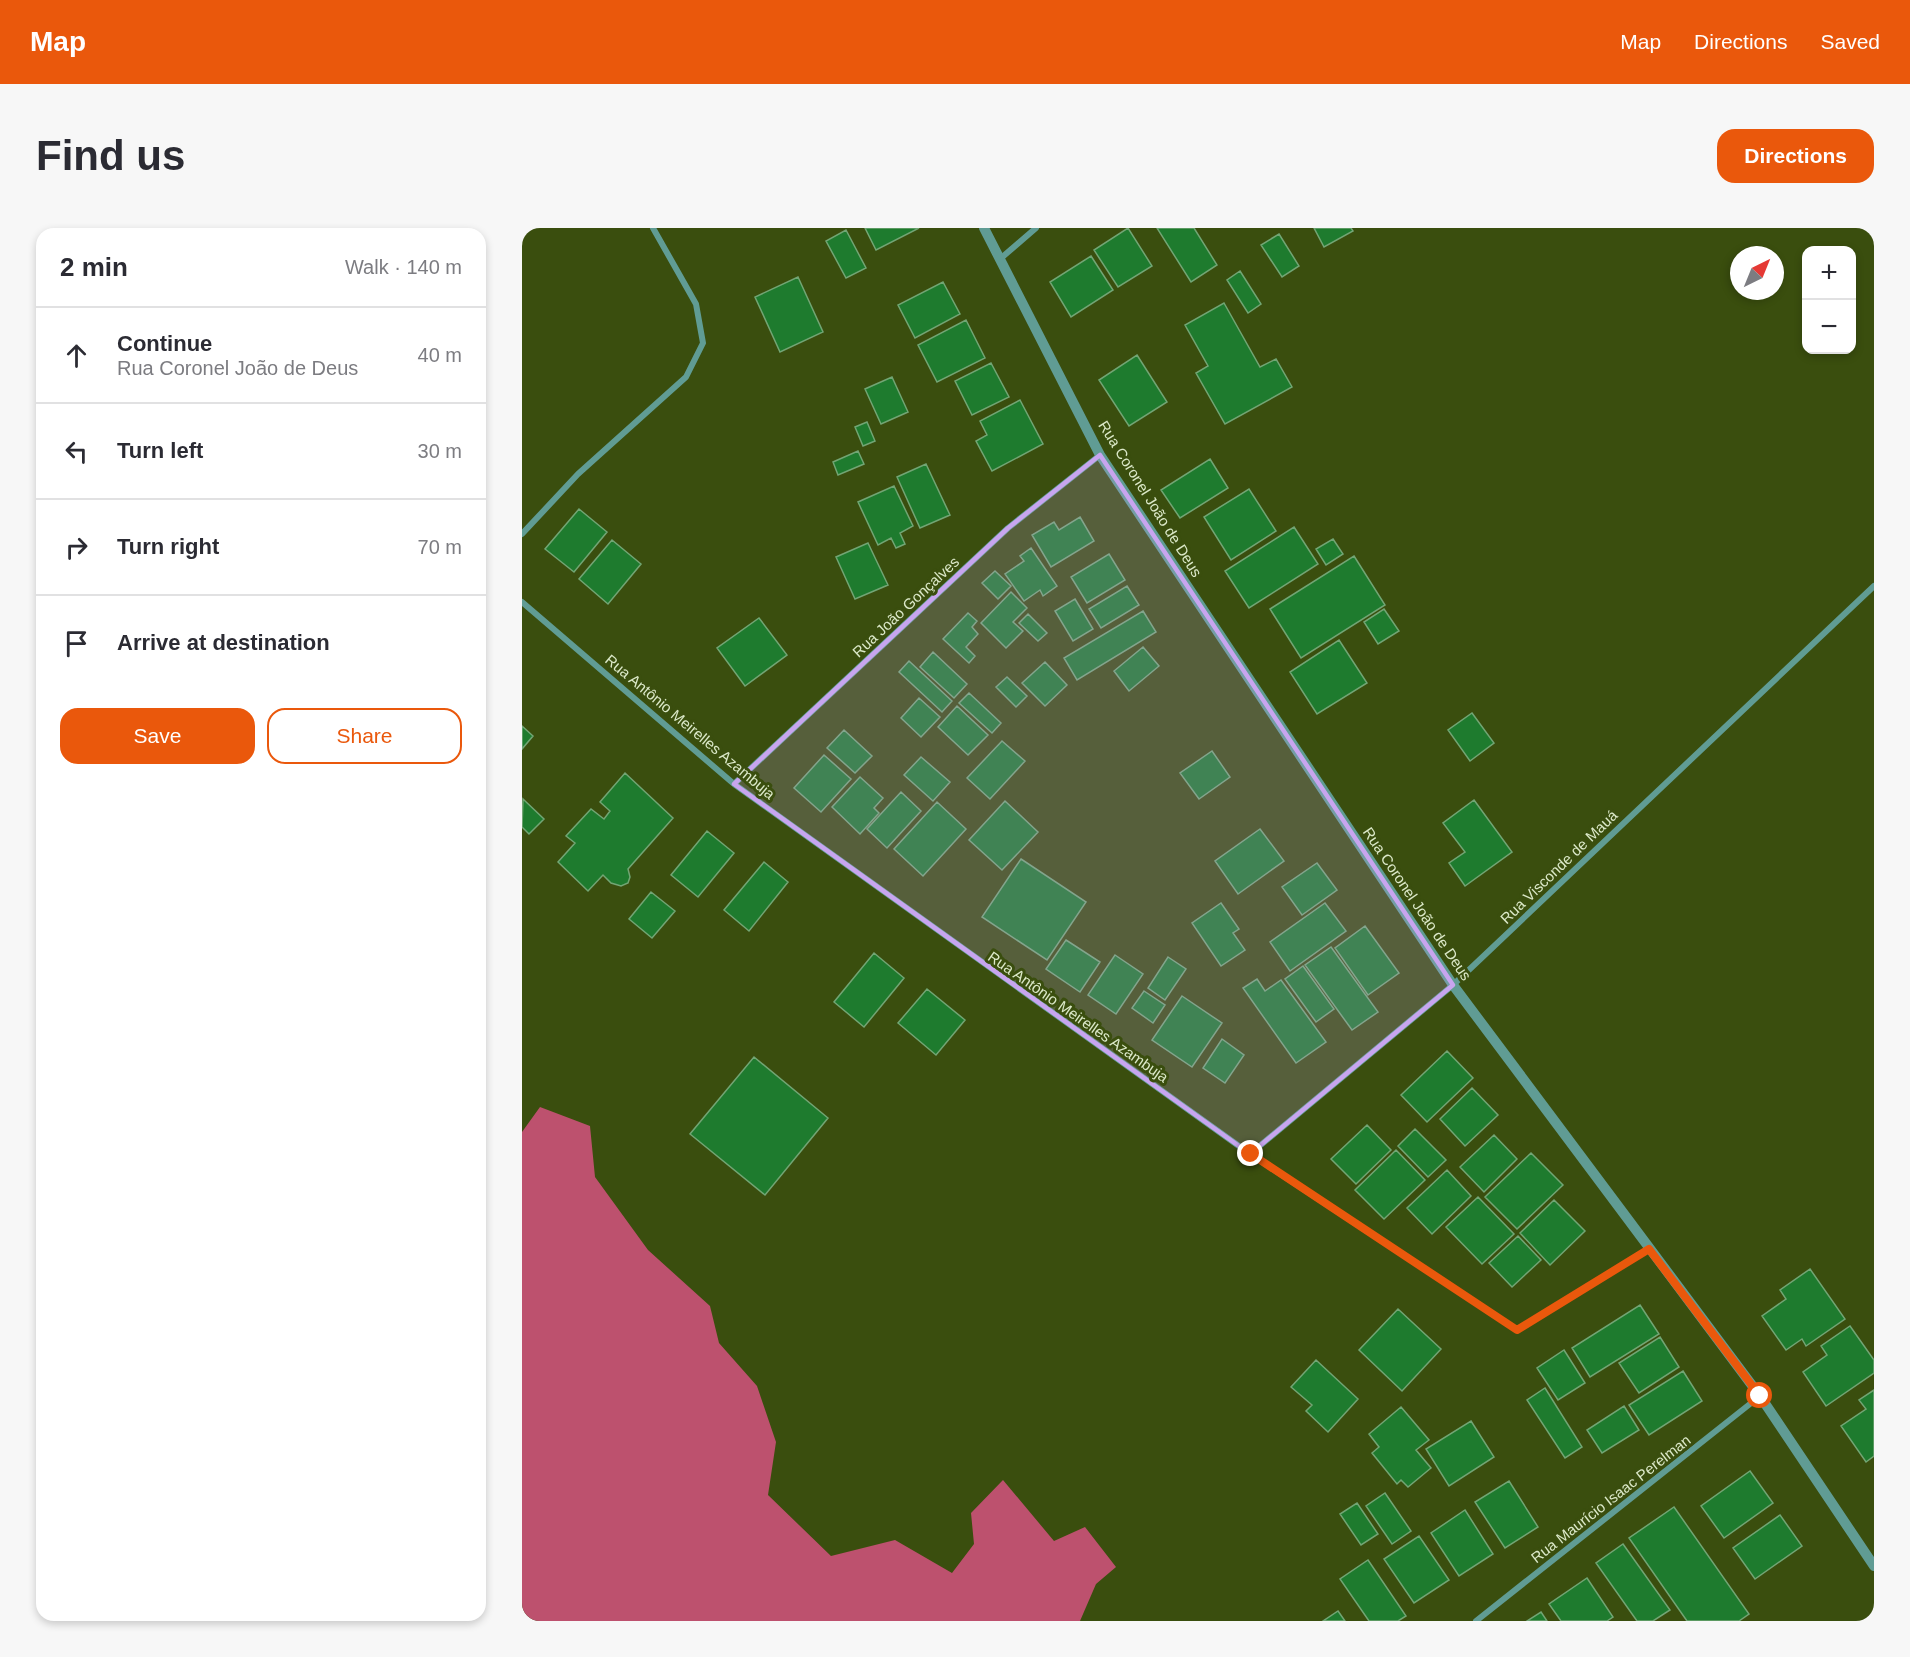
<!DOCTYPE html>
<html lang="en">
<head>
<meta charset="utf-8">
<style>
  :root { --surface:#fff; --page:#f7f7f7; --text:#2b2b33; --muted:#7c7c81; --line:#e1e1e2; --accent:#ea580c }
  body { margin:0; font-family:Helvetica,sans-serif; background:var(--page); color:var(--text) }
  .controls { position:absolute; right:18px; top:18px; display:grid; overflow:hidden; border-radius:12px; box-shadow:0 3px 9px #0003 }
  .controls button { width:54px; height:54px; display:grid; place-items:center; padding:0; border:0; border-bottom:2px solid var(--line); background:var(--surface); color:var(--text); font:30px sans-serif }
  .compass { position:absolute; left:1208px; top:18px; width:54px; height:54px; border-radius:50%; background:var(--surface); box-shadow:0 3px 9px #0003; rotate:43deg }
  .stop { position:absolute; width:18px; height:18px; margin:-14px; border:4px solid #ea580c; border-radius:50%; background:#fff }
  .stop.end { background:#ea580c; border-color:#fff; box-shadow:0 2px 6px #0008 }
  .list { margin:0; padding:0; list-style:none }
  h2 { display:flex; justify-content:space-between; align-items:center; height:78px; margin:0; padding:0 24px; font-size:26px }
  h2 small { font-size:20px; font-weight:400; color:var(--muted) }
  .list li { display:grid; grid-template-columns:39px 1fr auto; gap:18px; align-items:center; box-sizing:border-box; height:96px; padding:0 24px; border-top:2px solid var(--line) }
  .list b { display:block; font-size:22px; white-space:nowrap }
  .list p { margin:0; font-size:20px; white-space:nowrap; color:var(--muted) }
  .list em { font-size:20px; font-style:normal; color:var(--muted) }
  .actions { display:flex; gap:12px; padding:18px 24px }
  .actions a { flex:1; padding:14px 0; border:2px solid var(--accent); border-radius:18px; text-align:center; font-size:21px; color:var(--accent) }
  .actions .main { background:var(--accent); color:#fff }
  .icon { flex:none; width:33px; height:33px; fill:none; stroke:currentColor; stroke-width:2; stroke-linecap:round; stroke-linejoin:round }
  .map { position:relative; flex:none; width:1352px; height:1393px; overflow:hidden; border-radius:18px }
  header { display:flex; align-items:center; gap:36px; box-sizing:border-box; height:84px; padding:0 30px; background:var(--accent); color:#fff }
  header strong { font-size:28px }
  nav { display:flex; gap:33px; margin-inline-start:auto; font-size:21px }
  .intro { display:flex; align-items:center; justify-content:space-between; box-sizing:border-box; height:144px; padding:0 36px }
  h1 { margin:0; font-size:42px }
  .button { padding:15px 27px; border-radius:18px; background:var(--accent); color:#fff; font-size:21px; font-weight:700 }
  main { display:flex; gap:36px; padding:0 36px }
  aside { flex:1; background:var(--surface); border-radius:18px; box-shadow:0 3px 9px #0003 }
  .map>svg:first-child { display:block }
  .forest { fill:#bd516e }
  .building { fill:#1e7b2e; stroke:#72a574; stroke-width:1.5 }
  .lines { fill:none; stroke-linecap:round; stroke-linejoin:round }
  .minor { stroke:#609c94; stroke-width:6 }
  .tertiary { stroke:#609c94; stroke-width:10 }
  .route { stroke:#ea580c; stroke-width:8 }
  .marked { fill:#c8a5ef; fill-opacity:0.2; stroke:#c8a5ef; stroke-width:4.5; stroke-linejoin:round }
  .labels { text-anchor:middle; stroke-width:6; stroke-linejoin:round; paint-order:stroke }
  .street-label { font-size:15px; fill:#dce9c9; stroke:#3a4e0e }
</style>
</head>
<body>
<header>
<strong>Map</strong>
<nav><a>Map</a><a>Directions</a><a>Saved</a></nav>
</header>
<div class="intro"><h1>Find us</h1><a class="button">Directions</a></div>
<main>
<aside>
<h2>2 min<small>Walk · 140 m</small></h2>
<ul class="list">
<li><svg class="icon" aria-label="ahead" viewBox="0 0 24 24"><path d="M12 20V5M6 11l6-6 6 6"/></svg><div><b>Continue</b><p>Rua Coronel João de Deus</p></div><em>40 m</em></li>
<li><svg class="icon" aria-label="left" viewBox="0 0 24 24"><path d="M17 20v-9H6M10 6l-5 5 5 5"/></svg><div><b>Turn left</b></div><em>30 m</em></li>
<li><svg class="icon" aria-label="right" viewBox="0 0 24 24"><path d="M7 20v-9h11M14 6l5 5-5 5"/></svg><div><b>Turn right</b></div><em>70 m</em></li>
<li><svg class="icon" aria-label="arrive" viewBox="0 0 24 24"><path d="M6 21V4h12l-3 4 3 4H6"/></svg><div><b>Arrive at destination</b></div></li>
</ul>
<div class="actions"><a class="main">Save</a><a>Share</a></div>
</aside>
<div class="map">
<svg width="1352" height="1393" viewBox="0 0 1352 1393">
  <rect width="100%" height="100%" fill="#3a4e0e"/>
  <path class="forest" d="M 18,879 L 68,898 L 73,949 L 126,1022 L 188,1078 L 197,1115 L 235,1158 L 254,1214 L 246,1267 L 309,1328 L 373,1312 L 430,1345 L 452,1316 L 449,1285 L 481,1252 L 532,1313 L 563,1299 L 594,1339 L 574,1356 L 558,1393 L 0,1393 L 0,904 Z"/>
  <path class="building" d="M 343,0 L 397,0 L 354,22 Z
    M 606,0 L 630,38 L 596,59 L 572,22 Z
    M 635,0 L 672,0 L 695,37 L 669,54 Z
    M 792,0 L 829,0 L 831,3 L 802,19 Z
    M 324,2 L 344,40 L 324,50 L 304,13 Z
    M 757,6 L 777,38 L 760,49 L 739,17 Z
    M 569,28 L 591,62 L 549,89 L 528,54 Z
    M 718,43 L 739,76 L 726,85 L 705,52 Z
    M 276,49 L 301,104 L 258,124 L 233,69 Z
    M 421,54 L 438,86 L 393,110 L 376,77 Z
    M 702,75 L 738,139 L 754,131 L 770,159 L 703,196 L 674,145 L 686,138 L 663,97 Z
    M 444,92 L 463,130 L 415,154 L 396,117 Z
    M 615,127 L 645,174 L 607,198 L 577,152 Z
    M 469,135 L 487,169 L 450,187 L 433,153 Z
    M 370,149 L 386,184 L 359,196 L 343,161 Z
    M 498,172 L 521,216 L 470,243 L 454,213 L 465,207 L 458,193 Z
    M 345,194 L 353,213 L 341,218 L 333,199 Z
    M 336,223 L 342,236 L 316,247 L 311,234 Z
    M 688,231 L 706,260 L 658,290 L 639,262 Z
    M 404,236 L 428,287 L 398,300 L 375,249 Z
    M 372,258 L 391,298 L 378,305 L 383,316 L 374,320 L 369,310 L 356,317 L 336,274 Z
    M 727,261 L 754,303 L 709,332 L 682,289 Z
    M 57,281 L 85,304 L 52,344 L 23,321 Z
    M 558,289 L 572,313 L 529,339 L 510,307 L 532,294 L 537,302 Z
    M 772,299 L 796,336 L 727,380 L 703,343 Z
    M 811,311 L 821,326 L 804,337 L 794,321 Z
    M 90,312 L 119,336 L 86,376 L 57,351 Z
    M 346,315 L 366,357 L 333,371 L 314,329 Z
    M 509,320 L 535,358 L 521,368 L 518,362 L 502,373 L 483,346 L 502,333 L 498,328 Z
    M 587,326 L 603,352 L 565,375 L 549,349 Z
    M 832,328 L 863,377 L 779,430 L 748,381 Z
    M 473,343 L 489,358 L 476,371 L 460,355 Z
    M 605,358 L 617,377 L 579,400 L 567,381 Z
    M 489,364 L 505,380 L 491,394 L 501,403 L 484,420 L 459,395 Z
    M 553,371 L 571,401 L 551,413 L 533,383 Z
    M 862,381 L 877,403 L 856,416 L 842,394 Z
    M 621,383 L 634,404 L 555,452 L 542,430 Z
    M 446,385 L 455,393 L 450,399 L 456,406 L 444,419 L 453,428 L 447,435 L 421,411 Z
    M 506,386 L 525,405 L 516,413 L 497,395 Z
    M 237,390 L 265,427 L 223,458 L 195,420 Z
    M 817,412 L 845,455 L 795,486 L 768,444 Z
    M 621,419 L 637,438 L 607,463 L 592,443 Z
    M 411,424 L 445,456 L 432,470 L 398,439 Z
    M 387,433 L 430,473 L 420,484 L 377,444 Z
    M 523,434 L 545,457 L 523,478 L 500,455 Z
    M 485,449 L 505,468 L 494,479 L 474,459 Z
    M 447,465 L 479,495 L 470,505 L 437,475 Z
    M 397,470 L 418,489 L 399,509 L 379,490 Z
    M 435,478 L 466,507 L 446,527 L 416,499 Z
    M 950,485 L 972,515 L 948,533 L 926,502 Z
    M 0,498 L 11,508 L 0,521 Z
    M 322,502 L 350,528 L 333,545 L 305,520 Z
    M 480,513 L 503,533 L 468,571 L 445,550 Z
    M 690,523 L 708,549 L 677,571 L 658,545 Z
    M 302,527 L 329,551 L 299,584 L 272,560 Z
    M 399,529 L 428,554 L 411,573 L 382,547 Z
    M 103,545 L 151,590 L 106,641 L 108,649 L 106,655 L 99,658 L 89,655 L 81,647 L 66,663 L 36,634 L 53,615 L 44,608 L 69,581 L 82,591 L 88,583 L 78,574 Z
    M 338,549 L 361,570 L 352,580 L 357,585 L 338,606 L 310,579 Z
    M 379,564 L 399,583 L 365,620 L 345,601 Z
    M 1,571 L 22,591 L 7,606 L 0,599 Z
    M 952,572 L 990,624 L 943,658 L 927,635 L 943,624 L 921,595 Z
    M 483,573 L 516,604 L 480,642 L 447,612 Z
    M 415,574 L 444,601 L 401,648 L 372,621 Z
    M 738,601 L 762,633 L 716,666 L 693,633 Z
    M 185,603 L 212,625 L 176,669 L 149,647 Z
    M 499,631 L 564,674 L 525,732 L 460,689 Z
    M 242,634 L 266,654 L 227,703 L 202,682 Z
    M 795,635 L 815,662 L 780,687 L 760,659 Z
    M 129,664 L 153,683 L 130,710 L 107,691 Z
    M 699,675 L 717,701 L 711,705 L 723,722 L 699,738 L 670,695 Z
    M 803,675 L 824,703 L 768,743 L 748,714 Z
    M 843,698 L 877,745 L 846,767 L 813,720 Z
    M 544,712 L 578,734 L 558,764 L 524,741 Z
    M 809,719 L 856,784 L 830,802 L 783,737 Z
    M 352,725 L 382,750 L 342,799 L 312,774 Z
    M 593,727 L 621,746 L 594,786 L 566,767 Z
    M 646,729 L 664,741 L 643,772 L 626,760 Z
    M 781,738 L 812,781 L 794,794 L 763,751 Z
    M 735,751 L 743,763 L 759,752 L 804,814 L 774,835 L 721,760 Z
    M 405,761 L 443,792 L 414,827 L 376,795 Z
    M 622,763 L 643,777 L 631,795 L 610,780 Z
    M 660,768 L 700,795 L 670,839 L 630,812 Z
    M 700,811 L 722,827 L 703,855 L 681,840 Z
    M 925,823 L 951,850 L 905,894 L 879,867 Z
    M 232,829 L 306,890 L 243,967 L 168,906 Z
    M 950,860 L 976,887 L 943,918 L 918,891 Z
    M 845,897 L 869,922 L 834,956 L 809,931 Z
    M 893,901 L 924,932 L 906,949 L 876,918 Z
    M 972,907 L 995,931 L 962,964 L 938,939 Z
    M 874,922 L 903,952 L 862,991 L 833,962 Z
    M 1009,925 L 1041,957 L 995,1001 L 963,969 Z
    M 925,942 L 949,968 L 910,1006 L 885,980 Z
    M 956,969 L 992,1006 L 960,1036 L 924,999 Z
    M 1032,972 L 1063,1003 L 1028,1037 L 998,1005 Z
    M 996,1008 L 1019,1032 L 990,1059 L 967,1035 Z
    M 1288,1041 L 1323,1091 L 1284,1118 L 1280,1111 L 1264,1122 L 1240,1088 L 1264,1071 L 1258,1062 Z
    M 1118,1077 L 1137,1106 L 1068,1149 L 1050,1120 Z
    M 876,1081 L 919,1121 L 880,1163 L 837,1122 Z
    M 1328,1098 L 1352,1132 L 1352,1145 L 1304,1178 L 1281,1144 L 1305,1127 L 1299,1118 Z
    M 1138,1109 L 1157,1139 L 1117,1165 L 1097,1135 Z
    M 1042,1122 L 1063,1155 L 1036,1172 L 1015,1140 Z
    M 794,1132 L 836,1171 L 806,1204 L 784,1183 L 790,1177 L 769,1159 Z
    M 1161,1143 L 1180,1173 L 1127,1207 L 1107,1177 Z
    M 1023,1160 L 1060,1219 L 1043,1230 L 1005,1172 Z
    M 1352,1162 L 1352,1228 L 1344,1234 L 1319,1198 L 1344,1181 L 1337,1172 Z
    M 1102,1178 L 1117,1202 L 1080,1225 L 1065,1202 Z
    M 879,1179 L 907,1212 L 894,1222 L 909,1240 L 886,1259 L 879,1252 L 875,1256 L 850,1225 L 857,1219 L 847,1206 Z
    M 949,1193 L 972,1229 L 927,1258 L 904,1221 Z
    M 1228,1243 L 1251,1275 L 1202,1310 L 1179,1278 Z
    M 987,1253 L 1016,1299 L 983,1320 L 953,1274 Z
    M 863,1265 L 889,1303 L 870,1316 L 844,1278 Z
    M 835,1275 L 856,1306 L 839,1317 L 818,1286 Z
    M 1152,1279 L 1227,1386 L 1217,1393 L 1165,1393 L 1107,1310 Z
    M 943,1282 L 971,1326 L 937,1348 L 909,1305 Z
    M 1258,1287 L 1280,1318 L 1233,1351 L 1211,1320 Z
    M 897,1308 L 927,1352 L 892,1375 L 862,1331 Z
    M 1101,1316 L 1148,1382 L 1131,1393 L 1115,1393 L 1074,1335 Z
    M 846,1332 L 884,1388 L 876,1393 L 847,1393 L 818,1351 Z
    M 1065,1350 L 1091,1389 L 1085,1393 L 1039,1393 L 1027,1376 Z
    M 816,1383 L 823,1393 L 801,1393 Z
    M 1019,1384 L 1025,1393 L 1005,1393 Z"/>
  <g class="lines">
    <path class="minor" d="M 478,31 L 514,0
      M 0,306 L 56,246 L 164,149 L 181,115 L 174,76 L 131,0
      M 0,374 L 212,556 L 728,926 L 995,1102 L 1127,1021
      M 212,556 L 486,300 L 578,227
      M 728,926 L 931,757 L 1352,358
      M 954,1393 L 1238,1168"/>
    <path class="tertiary" d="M 462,0 L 578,227 L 931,757 L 1238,1168 L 1352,1338"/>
  </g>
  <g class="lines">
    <path class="route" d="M 729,926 L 995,1102 L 1127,1021 L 1238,1168"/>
  </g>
  <path class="marked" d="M 578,227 L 931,757 L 728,926 L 212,556 L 486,300 Z"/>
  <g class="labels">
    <g class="street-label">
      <text transform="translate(628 271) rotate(58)" y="5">Rua Coronel João de Deus</text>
      <text transform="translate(384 379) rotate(-43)" y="5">Rua João Gonçalves</text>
      <text transform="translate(168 499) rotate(40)" y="5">Rua Antônio Meirelles Azambuja</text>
      <text transform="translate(1037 639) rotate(-44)" y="5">Rua Visconde de Mauá</text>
      <text transform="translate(895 676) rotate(56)" y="5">Rua Coronel João de Deus</text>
      <text transform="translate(556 789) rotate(35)" y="5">Rua Antônio Meirelles Azambuja</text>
      <text transform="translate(1089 1271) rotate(-38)" y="5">Rua Maurício Isaac Perelman</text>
    </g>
  </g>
</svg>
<div class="controls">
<button>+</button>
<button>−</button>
</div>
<svg class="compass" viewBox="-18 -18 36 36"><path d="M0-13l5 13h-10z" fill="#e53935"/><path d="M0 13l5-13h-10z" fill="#7c7c81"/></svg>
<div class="stop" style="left:1238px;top:1168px"></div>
<div class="stop end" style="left:729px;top:926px"></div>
</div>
</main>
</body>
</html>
